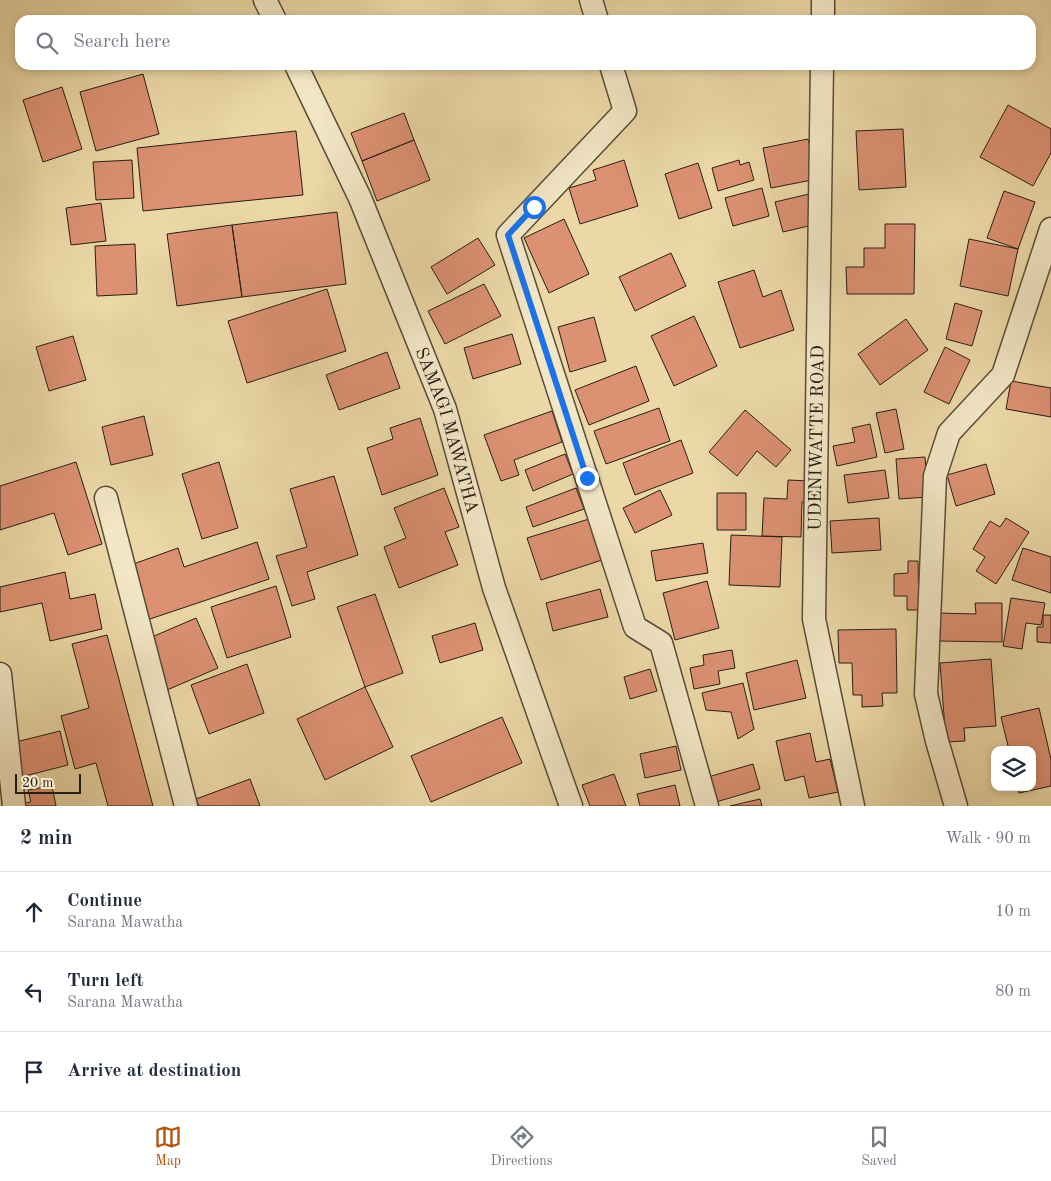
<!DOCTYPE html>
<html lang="en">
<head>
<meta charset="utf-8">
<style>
  :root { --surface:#fff; --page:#f2f2f3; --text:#1f2937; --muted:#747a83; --line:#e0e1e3; --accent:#b45309 }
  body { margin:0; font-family:"Old Standard TT",serif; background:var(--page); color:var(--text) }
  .controls { position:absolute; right:15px; bottom:15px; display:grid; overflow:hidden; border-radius:10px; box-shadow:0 2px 8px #0003 }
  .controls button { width:45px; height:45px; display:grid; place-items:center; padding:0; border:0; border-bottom:1px solid var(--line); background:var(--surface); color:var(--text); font:25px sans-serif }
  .scale { position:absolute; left:15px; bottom:12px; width:66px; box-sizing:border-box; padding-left:5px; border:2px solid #271e16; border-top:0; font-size:14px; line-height:18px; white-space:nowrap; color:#271e16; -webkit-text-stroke:4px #f2e6c5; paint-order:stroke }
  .stop { position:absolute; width:15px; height:15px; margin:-11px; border:4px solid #1a73e8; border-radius:50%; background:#fff }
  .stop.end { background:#1a73e8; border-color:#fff; box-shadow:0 1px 5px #0008 }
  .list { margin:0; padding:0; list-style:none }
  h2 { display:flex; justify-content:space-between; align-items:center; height:65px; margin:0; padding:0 20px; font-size:21px }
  h2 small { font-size:16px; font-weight:400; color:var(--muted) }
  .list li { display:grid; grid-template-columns:32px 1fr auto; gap:15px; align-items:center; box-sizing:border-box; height:80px; padding:0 20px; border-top:1px solid var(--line) }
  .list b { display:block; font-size:19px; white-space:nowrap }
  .list p { margin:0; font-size:16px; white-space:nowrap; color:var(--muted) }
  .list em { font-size:16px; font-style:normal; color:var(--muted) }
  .icon { flex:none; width:28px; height:28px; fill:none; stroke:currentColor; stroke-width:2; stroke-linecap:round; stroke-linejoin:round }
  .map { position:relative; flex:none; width:1051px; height:806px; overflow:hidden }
  .search { position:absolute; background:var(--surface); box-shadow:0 2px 8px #0003; left:15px; right:15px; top:15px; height:55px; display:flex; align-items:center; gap:12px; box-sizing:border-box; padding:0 18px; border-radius:15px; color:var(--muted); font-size:19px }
  .sheet { height:305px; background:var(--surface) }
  nav { display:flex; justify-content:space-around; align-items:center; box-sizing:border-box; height:70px; border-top:1px solid var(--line); background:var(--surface); font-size:14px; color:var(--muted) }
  nav a { display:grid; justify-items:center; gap:2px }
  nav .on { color:var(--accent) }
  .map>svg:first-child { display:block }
  .building { fill:#dc9172; stroke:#271e16 }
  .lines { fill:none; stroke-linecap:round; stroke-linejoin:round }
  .street-casing { stroke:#584c3a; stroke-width:25 }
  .street { stroke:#f2e6c5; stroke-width:22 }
  .route { stroke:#1a73e8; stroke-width:6 }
  .labels { text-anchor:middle; stroke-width:5; stroke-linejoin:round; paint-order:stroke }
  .street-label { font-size:18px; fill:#271e16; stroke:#f2e6c5 }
</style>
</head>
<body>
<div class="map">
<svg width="1051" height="806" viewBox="0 0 1051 806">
  <rect width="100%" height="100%" fill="#ebd8a6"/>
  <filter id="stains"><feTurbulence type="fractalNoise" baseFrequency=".004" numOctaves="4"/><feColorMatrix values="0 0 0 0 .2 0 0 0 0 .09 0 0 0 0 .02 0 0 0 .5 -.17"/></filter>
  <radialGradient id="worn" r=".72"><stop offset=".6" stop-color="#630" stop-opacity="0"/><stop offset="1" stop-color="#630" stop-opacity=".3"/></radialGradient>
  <path class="building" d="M 143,74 L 159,134 L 96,151 L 80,92 Z
    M 62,87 L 82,149 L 43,162 L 23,100 Z
    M 1008,105 L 1051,129 L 1051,153 L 1033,186 L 980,157 Z
    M 404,113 L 414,140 L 362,161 L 351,133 Z
    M 903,129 L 906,187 L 859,190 L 856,131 Z
    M 296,131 L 303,195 L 143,211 L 137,148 Z
    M 808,139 L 817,179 L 771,188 L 763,148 Z
    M 414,140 L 430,180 L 377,201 L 362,161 Z
    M 132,160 L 134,198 L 96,200 L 93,162 Z
    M 624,160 L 638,206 L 580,224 L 569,188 L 596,180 L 593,170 Z
    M 739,160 L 740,165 L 749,162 L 754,180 L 718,191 L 712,168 Z
    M 698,163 L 712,208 L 679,219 L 665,174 Z
    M 762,188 L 769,216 L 733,226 L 725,198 Z
    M 1004,191 L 1035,202 L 1018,249 L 987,238 Z
    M 809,194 L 817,224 L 783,232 L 775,202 Z
    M 101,203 L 106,241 L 71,245 L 66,208 Z
    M 337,212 L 346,284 L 242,297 L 232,225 Z
    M 564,219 L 589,274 L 549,293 L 524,238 Z
    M 885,224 L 915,224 L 914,294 L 847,294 L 846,267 L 864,267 L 864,248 L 885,248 Z
    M 232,225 L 242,297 L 177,306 L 167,234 Z
    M 478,238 L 495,265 L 447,294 L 431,267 Z
    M 969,239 L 1018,249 L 1008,296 L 960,286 Z
    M 135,244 L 137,294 L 97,296 L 95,246 Z
    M 671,253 L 686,286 L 635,311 L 619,277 Z
    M 754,270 L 763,297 L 781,290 L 794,330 L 740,348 L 718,282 Z
    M 484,284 L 501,316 L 445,344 L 428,311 Z
    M 327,289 L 346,351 L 247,383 L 228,321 Z
    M 955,303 L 982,311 L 972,346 L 946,339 Z
    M 694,316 L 717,366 L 674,386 L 651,336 Z
    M 594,317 L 606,361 L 570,372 L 558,327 Z
    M 906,319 L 928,350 L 880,385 L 858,354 Z
    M 512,334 L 521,364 L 473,379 L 464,348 Z
    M 73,336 L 86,380 L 49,391 L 36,347 Z
    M 945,347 L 970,360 L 949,404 L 924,392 Z
    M 387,352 L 400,388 L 339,410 L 326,375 Z
    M 636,366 L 649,401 L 589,425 L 575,390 Z
    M 1011,381 L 1051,388 L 1051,417 L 1006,409 Z
    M 659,408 L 670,441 L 606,464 L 594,431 Z
    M 896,409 L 904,449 L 885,453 L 876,413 Z
    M 745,410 L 791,450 L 776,467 L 757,451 L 737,476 L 709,452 Z
    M 552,411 L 562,442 L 514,460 L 519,475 L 501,481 L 484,435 Z
    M 144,416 L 153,455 L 111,465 L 102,427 Z
    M 420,418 L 438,475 L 382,495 L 367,448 L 393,439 L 390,428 Z
    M 870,424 L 877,457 L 837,466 L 833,446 L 855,442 L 852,428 Z
    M 681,440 L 693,473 L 635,495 L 623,463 Z
    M 565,454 L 573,474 L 533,491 L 525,470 Z
    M 925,457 L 928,497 L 899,499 L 896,459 Z
    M 76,462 L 102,544 L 68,555 L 54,513 L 0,530 L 0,486 Z
    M 219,462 L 238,528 L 202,539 L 182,474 Z
    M 986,464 L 995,494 L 956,506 L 947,475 Z
    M 885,470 L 889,498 L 848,503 L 844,475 Z
    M 334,476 L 358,555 L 307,572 L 315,599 L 292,606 L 276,556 L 307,547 L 290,489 Z
    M 788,480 L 810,481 L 809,502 L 802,502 L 801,537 L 762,536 L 764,498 L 787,499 Z
    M 444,488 L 459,527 L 445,532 L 458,565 L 399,588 L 384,547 L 406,538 L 394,508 Z
    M 576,488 L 584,509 L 533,527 L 526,507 Z
    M 660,490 L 672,515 L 635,533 L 623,508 Z
    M 717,493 L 746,493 L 746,530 L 717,530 Z
    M 879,518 L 881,550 L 832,553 L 830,521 Z
    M 1006,518 L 1029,532 L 996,584 L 976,571 L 985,557 L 973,549 L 990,521 L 1000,527 Z
    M 589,519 L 602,560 L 541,580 L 527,538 Z
    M 731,535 L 782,537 L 780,587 L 729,585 Z
    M 257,542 L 269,579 L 144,621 L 125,567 L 178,548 L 184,567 Z
    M 703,543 L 708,573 L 656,581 L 651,551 Z
    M 1023,548 L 1051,557 L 1051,593 L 1012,580 Z
    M 908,561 L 918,561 L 919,610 L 907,610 L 907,596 L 894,596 L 894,574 L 908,573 Z
    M 65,572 L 70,599 L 95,594 L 102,629 L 50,641 L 42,603 L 0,612 L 0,587 Z
    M 707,581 L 719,628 L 675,640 L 663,593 Z
    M 276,586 L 291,637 L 227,658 L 211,607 Z
    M 600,589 L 608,617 L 553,631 L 546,603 Z
    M 375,594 L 403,673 L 365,687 L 337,607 Z
    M 1011,598 L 1045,603 L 1041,625 L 1026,623 L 1022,649 L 1003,646 Z
    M 975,603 L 1002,603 L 1002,642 L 938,641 L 938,613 L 976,614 Z
    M 1043,615 L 1051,615 L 1051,643 L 1037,642 L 1037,627 L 1043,627 Z
    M 196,618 L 218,668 L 167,690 L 145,640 Z
    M 475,623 L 483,650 L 440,663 L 432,636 Z
    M 896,629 L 897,693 L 882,693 L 883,706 L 862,707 L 862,695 L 853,695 L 852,663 L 839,663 L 838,630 Z
    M 107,635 L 153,806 L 108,806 L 96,763 L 75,769 L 61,716 L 89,708 L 72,644 Z
    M 732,650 L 735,668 L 718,671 L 720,684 L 694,689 L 690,668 L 704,665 L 703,655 Z
    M 991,659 L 996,726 L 964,728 L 965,741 L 946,742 L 940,663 Z
    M 797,660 L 806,698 L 754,710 L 746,673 Z
    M 247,664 L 264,713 L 209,734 L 191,685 Z
    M 650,669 L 657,691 L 630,699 L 624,677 Z
    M 743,683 L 754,729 L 738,739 L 731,712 L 706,710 L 702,693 Z
    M 365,687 L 393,747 L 325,780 L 297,719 Z
    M 1039,708 L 1051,759 L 1051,786 L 1019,793 L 1018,787 L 1032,787 L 1032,750 L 1009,750 L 1001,717 Z
    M 502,717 L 522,763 L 431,802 L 411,756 Z
    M 60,731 L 68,765 L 21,777 L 12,743 Z
    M 810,733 L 816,762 L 830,759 L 838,792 L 809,798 L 804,776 L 785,781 L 776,741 Z
    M 676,746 L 681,770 L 645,778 L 640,754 Z
    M 753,764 L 760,789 L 716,802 L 708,777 Z
    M 614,774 L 626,806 L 590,806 L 582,785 Z
    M 250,779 L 260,806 L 199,806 L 196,799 Z
    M 675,785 L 680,806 L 640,806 L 637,794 Z
    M 52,786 L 56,806 L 20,806 L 20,804 L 31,802 L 28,790 Z
    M 760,799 L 762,806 L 730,806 Z"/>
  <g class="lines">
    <defs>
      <g id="street">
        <path d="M 265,0 L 275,20"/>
        <path d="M 591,0 L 597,20"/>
        <path d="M 823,20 L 823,0"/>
        <path id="s1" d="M 296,65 L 360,198 L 445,409 L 494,588 L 571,806"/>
        <path d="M 611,65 L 625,111 L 508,235 L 635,627 L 661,643 L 707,806"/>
        <path d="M 822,65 L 814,619 L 853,806"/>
        <path d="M 106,498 L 186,806"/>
        <path d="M 0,674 L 14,806"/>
        <path d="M 956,806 L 937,741 L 926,694 L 935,476 L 949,433 L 1003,375 L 1051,229"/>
      </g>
    </defs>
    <use href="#street" class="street-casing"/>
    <use href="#street" class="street"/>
  </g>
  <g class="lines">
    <path class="route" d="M 534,207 L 508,235 L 587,478"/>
  </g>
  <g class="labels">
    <g class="street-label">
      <text dy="6" stroke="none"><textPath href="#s1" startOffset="396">SAMAGI MAWATHA</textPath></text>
      <text transform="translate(816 438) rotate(-89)" y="6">UDENIWATTE ROAD</text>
    </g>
  </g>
  <rect width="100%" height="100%" filter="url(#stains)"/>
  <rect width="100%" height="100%" fill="url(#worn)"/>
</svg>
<div class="controls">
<button><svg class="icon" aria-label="layers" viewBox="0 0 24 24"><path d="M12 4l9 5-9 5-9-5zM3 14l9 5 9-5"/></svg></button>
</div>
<div class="scale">20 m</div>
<div class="stop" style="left:534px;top:207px"></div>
<div class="stop end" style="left:587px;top:478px"></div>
<div class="search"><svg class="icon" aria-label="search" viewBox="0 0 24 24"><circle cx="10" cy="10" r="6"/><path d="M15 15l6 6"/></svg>Search here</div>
</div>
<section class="sheet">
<h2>2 min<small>Walk · 90 m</small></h2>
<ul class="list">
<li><svg class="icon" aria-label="ahead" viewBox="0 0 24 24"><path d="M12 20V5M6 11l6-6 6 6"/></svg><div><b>Continue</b><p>Sarana Mawatha</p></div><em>10 m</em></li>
<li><svg class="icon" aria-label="left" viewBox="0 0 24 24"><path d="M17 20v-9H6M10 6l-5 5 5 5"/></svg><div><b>Turn left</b><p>Sarana Mawatha</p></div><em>80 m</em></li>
<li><svg class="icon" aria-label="arrive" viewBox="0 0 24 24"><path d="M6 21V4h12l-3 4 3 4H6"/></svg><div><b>Arrive at destination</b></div></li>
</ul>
</section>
<nav>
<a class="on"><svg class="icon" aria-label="map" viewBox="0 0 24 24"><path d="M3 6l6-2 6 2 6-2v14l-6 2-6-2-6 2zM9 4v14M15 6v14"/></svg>Map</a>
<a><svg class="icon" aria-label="directions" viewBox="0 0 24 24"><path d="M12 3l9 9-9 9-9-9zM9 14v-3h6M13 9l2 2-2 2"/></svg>Directions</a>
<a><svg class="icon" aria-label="saved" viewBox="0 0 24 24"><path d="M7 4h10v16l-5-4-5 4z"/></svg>Saved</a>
</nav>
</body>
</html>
